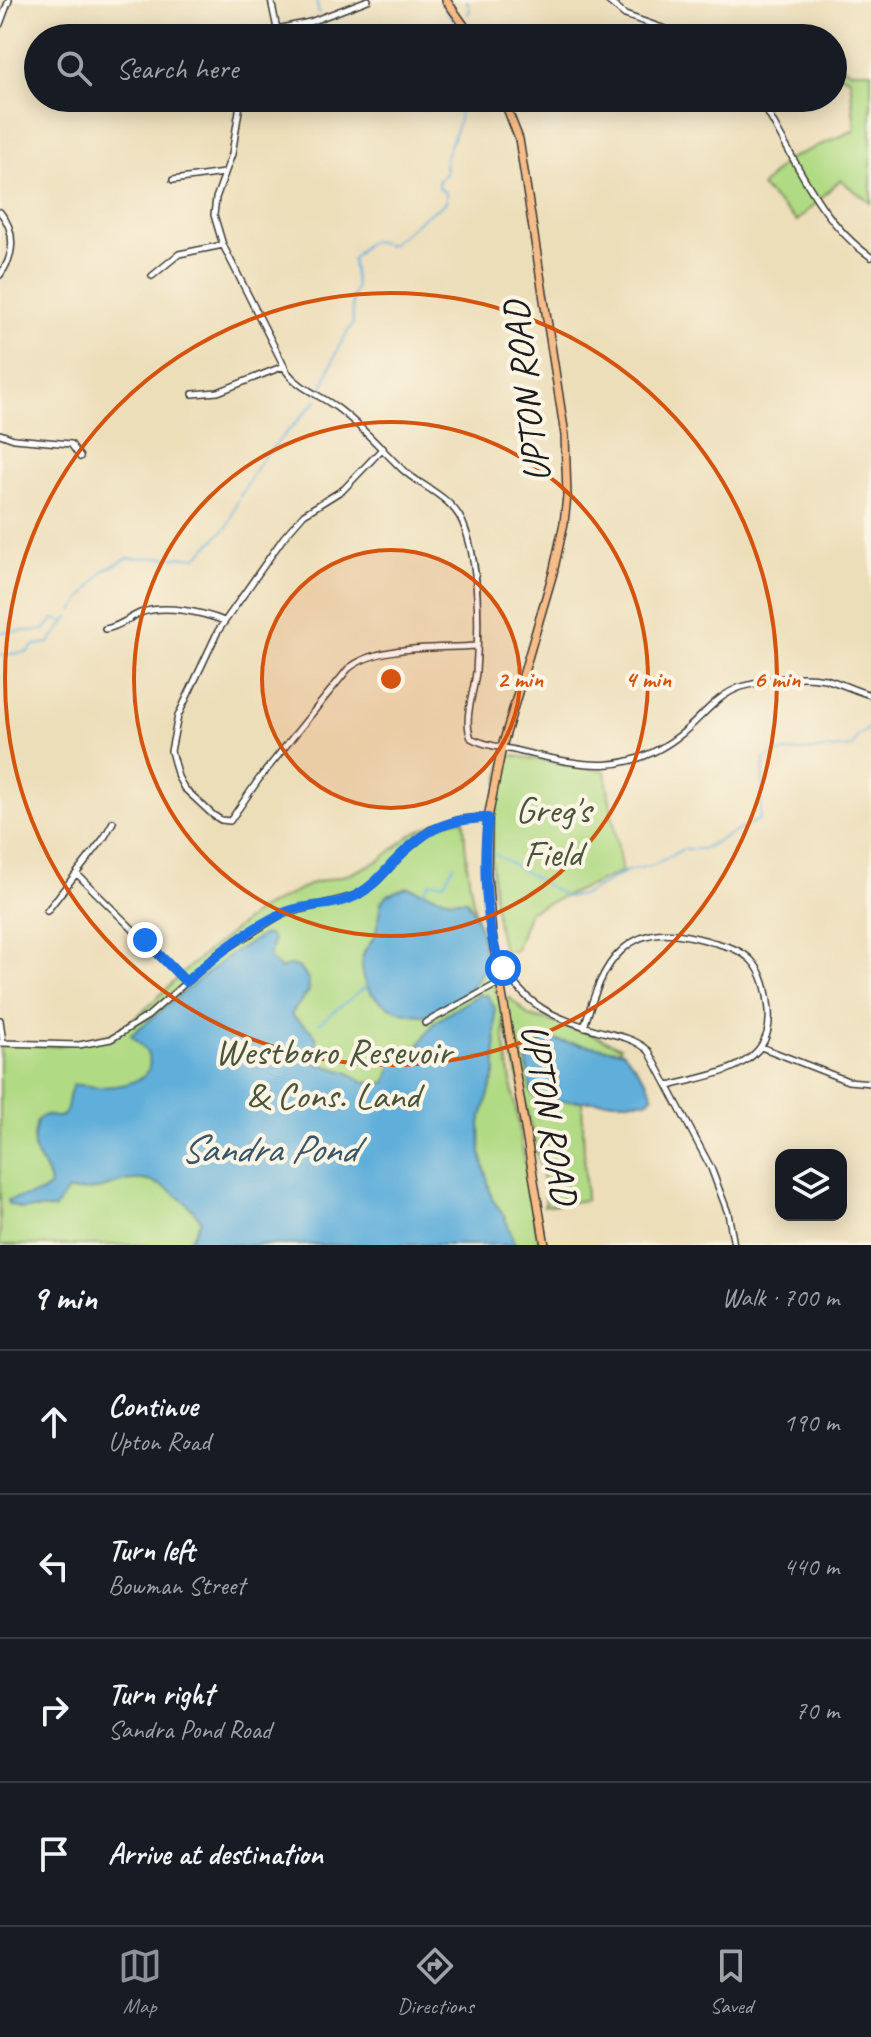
<!DOCTYPE html>
<html lang="en">
<head>
<meta charset="utf-8">
<style>
  :root { --surface:#171b24; --page:#242831; --text:#f1f3f6; --muted:#9ea1a6; --line:#363941; --accent:#8c9099 }
  body { margin:0; font-family:Caveat,sans-serif; background:var(--page); color:var(--text) }
  .controls { position:absolute; right:24px; bottom:24px; display:grid; overflow:hidden; border-radius:16px; box-shadow:0 4px 20px #0003 }
  .controls button { width:72px; height:72px; display:grid; place-items:center; padding:0; border:0; border-bottom:2px solid var(--line); background:var(--surface); color:var(--text); font:40px sans-serif }
  .stop { position:absolute; width:24px; height:24px; margin:-18px; border:6px solid #1a73e8; border-radius:50%; background:#fff }
  .stop.end { background:#1a73e8; border-color:#fff; box-shadow:0 2px 8px #0008 }
  .list { margin:0; padding:0; list-style:none }
  h2 { display:flex; justify-content:space-between; align-items:center; height:104px; margin:0; padding:0 32px; font-size:34px }
  h2 small { font-size:26px; font-weight:400; color:var(--muted) }
  .list li { display:grid; grid-template-columns:52px 1fr auto; gap:24px; align-items:center; box-sizing:border-box; height:144px; padding:0 32px; border-top:2px solid var(--line) }
  .list b { display:block; font-size:30px; white-space:nowrap }
  .list p { margin:0; font-size:26px; white-space:nowrap; color:var(--muted) }
  .list em { font-size:26px; font-style:normal; color:var(--muted) }
  .icon { flex:none; width:44px; height:44px; fill:none; stroke:currentColor; stroke-width:2; stroke-linecap:round; stroke-linejoin:round }
  .map { position:relative; flex:none; width:871px; height:1245px; overflow:hidden }
  .search { position:absolute; background:var(--surface); box-shadow:0 4px 20px #0003; left:24px; right:24px; top:24px; height:88px; display:flex; align-items:center; gap:20px; box-sizing:border-box; padding:0 28px; border-radius:44px; color:var(--muted); font-size:30px }
  .sheet { height:680px; background:var(--surface) }
  nav { display:flex; justify-content:space-around; align-items:center; box-sizing:border-box; height:112px; border-top:2px solid var(--line); background:var(--surface); font-size:22px; color:var(--muted) }
  nav a { display:grid; justify-items:center; gap:4px }
  nav .on { color:var(--accent) }
  .map>svg:first-child { display:block }
  .green { fill:#b1da84; stroke:#667b50; stroke-width:2 }
  .water { fill:#60afda; stroke:#3e667b; stroke-width:2 }
  .lines { fill:none; stroke-linecap:round; stroke-linejoin:round }
  .stream { stroke:#60afda; stroke-width:2 }
  .minor-casing { stroke:#3b3934; stroke-width:8 }
  .major-casing { stroke:#3b3934; stroke-width:10 }
  .minor { stroke:#fff; stroke-width:5 }
  .major { stroke:#f7bd88; stroke-width:7 }
  .route { stroke:#1a73e8; stroke-width:10 }
  .ring { fill:none; stroke:#d4530e; stroke-width:4 }
  .labels { text-anchor:middle; stroke-width:8; stroke-linejoin:round; paint-order:stroke }
  .street-label { font-size:38px; fill:#1c1c1c; stroke:#fcf5e5 }
  .park-label { font-size:38px; fill:#49553b; stroke:#fcf5e5 }
  .water-label { font-size:40px; font-style:italic; fill:#375768; stroke:#fcf5e5 }
  .centre { fill:#d4530e; stroke:#fcf5e5; stroke-width:4 }
  .ring-label { font-size:24px; text-anchor:middle; font-weight:bold; fill:#d4530e; stroke:#fcf5e5; stroke-width:8; stroke-linejoin:round; paint-order:stroke }
</style>
</head>
<body>
<div class="map">
<svg width="871" height="1245" viewBox="0 0 871 1245">
  <rect width="100%" height="100%" fill="#fcf5e5"/>
  <filter id="ink" filterUnits="userSpaceOnUse"><feTurbulence type="fractalNoise" baseFrequency=".0125" numOctaves="2"/><feDisplacementMap in="SourceGraphic" scale="16" xChannelSelector="R" yChannelSelector="G"/><feConvolveMatrix kernelMatrix="1 2 1 2 8 2 1 2 1" color-interpolation-filters="sRGB"/></filter>
  <filter id="wash" filterUnits="userSpaceOnUse"><feTurbulence type="fractalNoise" baseFrequency=".006" numOctaves="4" result="noise"/><feDisplacementMap in="SourceGraphic" scale="32" xChannelSelector="R" yChannelSelector="G"/><feGaussianBlur stdDeviation="1.8" result="paint"/><feColorMatrix in="noise" values="0 0 0 0 0 0 0 0 0 0 0 0 0 0 0 0 0 1.4 0 .05"/><feComposite in="paint" operator="in"/></filter>
  <g filter="url(#wash)">
    <rect width="100%" height="100%" fill="#eddeba"/>
    <path class="green" d="M 833,62 L 851,71 L 871,71 L 871,203 L 840,180 L 797,221 L 761,187 L 786,160 L 855,130 L 850,79 L 833,71 Z
      M 504,754 L 605,771 L 622,872 L 529,911 L 515,951 L 503,951 C 486,878 490,827 504,754 Z
      M 464,820 C 465,883 481,945 501,1005 L 501,1002 L 510,998 L 529,1016 L 579,1029 L 621,1047 L 582,1101 L 586,1200 L 544,1206 L 546,1202 L 541,1168 L 503,1017 L 504,1040 L 539,1245 L 0,1245 L 0,1044 L 56,1046 L 116,1033 L 148,1007 L 191,965 L 259,910 L 313,883 L 350,874 L 380,860 L 412,834 L 437,822 Z"/>
    <path class="water" d="M 408,887 L 450,900 L 467,900 C 475,913 480,926 483,941 C 490,984 464,995 430,1015 C 396,1016 357,998 362,959 C 363,948 374,942 376,932 C 384,899 372,899 408,887 Z
      M 263,935 L 269,935 L 273,940 L 269,958 L 280,969 L 290,965 L 298,967 L 308,979 L 309,991 L 291,1014 C 307,1033 325,1027 312,1058 L 314,1062 L 349,1073 L 363,1082 L 386,1083 L 394,1059 L 415,1051 L 433,1024 L 444,1016 L 478,995 L 487,995 L 495,1008 L 496,1071 L 480,1123 L 481,1153 L 492,1199 L 504,1215 L 515,1245 L 187,1245 L 201,1220 C 183,1196 154,1172 122,1182 C 99,1189 92,1192 68,1191 L 54,1209 L 22,1209 L 9,1204 L 8,1200 L 41,1193 L 50,1186 C 49,1170 38,1162 34,1147 C 32,1139 36,1129 37,1120 L 45,1115 C 75,1124 63,1103 73,1085 C 82,1084 89,1087 99,1087 C 136,1088 173,1070 131,1035 L 232,953 Z
      M 552,1040 L 623,1051 L 649,1084 L 653,1096 L 647,1101 L 538,1101 L 531,1092 L 526,1057 L 539,1041 Z"/>
    <g class="lines">
      <path class="stream" d="M 316,0 L 319,14
        M 439,0 L 458,26
        M 467,0 L 470,10 L 468,14
        M 321,22 L 324,38
        M 459,25 L 459,38
        M 320,392 L 338,348 L 353,323 L 352,299 L 356,287 L 352,259 C 367,244 365,236 388,245 C 399,239 405,233 414,225 C 423,216 436,211 446,202 L 446,193 L 438,187 L 439,180 L 446,174 L 445,159 L 459,121 L 460,98
        M 240,496 L 261,460 L 317,400
        M 73,611 L 103,571 L 128,558 L 197,557 L 228,526 L 238,500
        M 0,632 L 44,630 L 54,619 L 65,622
        M 0,655 L 27,652 L 35,645 L 49,643 L 70,616
        M 495,854 L 566,897 L 583,895 L 627,871 L 654,865 L 683,849 L 702,849 L 760,819 L 764,760 L 775,753 L 853,747 L 857,737 L 871,727
        M 423,892 L 430,882 L 444,883 L 454,865
        M 319,1023 L 368,985"/>
    </g>
  </g>
  <g filter="url(#ink)">
    <g class="lines">
      <defs>
        <path id="minor" d="M 607,0 L 625,15 L 691,38
          M 0,24 L 9,0
          M 277,29 L 310,22 L 368,0
          M 269,38 L 277,29 L 271,0
          M 241,98 L 232,154 L 216,198 L 214,215 L 223,245 L 287,372 C 300,389 320,395 336,407 C 361,425 381,449 403,470 C 422,487 450,496 462,521 C 480,561 479,629 476,672 C 474,693 463,719 471,738 C 484,746 503,747 518,751 C 580,765 624,778 679,736 C 699,721 716,695 741,687 C 766,680 800,674 825,679 C 841,683 855,691 871,695
          M 759,98 C 792,151 817,220 871,257
          M 173,180 L 224,173
          M 0,212 C 16,231 15,255 0,275
          M 152,276 L 179,254 L 223,245
          M 193,394 L 218,392 L 284,366
          M 0,434 L 14,439 L 71,444 L 80,457
          M 383,448 L 344,489 L 304,514 L 284,537 L 218,631 L 178,716 L 171,751 L 178,777 L 184,788 L 213,815 L 221,820 L 230,821 L 259,779 L 348,669 C 378,644 438,649 476,646
          M 105,629 C 119,627 127,619 140,613 C 164,604 202,612 224,621
          M 77,874 L 186,982
          M 47,911 L 104,838 L 113,822
          M 499,961 C 524,1006 555,1019 603,1032 C 620,1036 636,1039 649,1051 L 711,1168 L 728,1213 L 734,1245
          M 0,1020 L 3,1042
          M 425,1023 L 499,983
          M 584,1027 C 592,1002 601,969 621,951 C 648,925 680,933 712,942 C 726,946 740,949 751,960 C 764,973 767,992 769,1010 C 770,1024 768,1039 758,1050 C 739,1073 697,1078 669,1086
          M 0,1043 L 79,1045 L 111,1039 L 148,1016 L 218,954 L 280,915 L 358,895 L 378,880 L 403,853 L 430,830 L 461,819 L 488,818
          M 761,1047 L 848,1081 L 871,1083"/>
        <path id="major" d="M 446,0 L 473,38
          M 503,98 L 519,139 L 565,435 L 567,496 L 564,523 L 553,573 L 502,747 L 488,818 L 487,875 L 492,935 L 545,1245"/>
      </defs>
      <use href="#minor" class="minor-casing"/>
      <use href="#major" class="major-casing"/>
      <use href="#minor" class="minor"/>
      <use href="#major" class="major"/>
    </g>
  </g>
  <g class="lines" filter="url(#ink)">
    <path class="route" d="M 145,940 L 186,982 C 211,959 259,920 292,910 C 312,904 337,906 357,895 C 372,887 382,875 393,863 C 423,831 444,819 488,818 C 483,856 484,936 503,968"/>
  </g>
  <circle cx="391" cy="679" r="129" fill="#d4530e" fill-opacity=".12"/>
  <g class="ring">
    <circle cx="391" cy="679" r="129"/>
    <circle cx="391" cy="679" r="257"/>
    <circle cx="391" cy="679" r="386"/>
  </g>
  <g class="labels">
    <g class="street-label">
      <text transform="translate(526 392) rotate(-97)" y="13">UPTON ROAD</text>
      <text transform="translate(550 1114) rotate(80)" y="13">UPTON ROAD</text>
    </g>
    <g class="park-label">
      <text x="553" y="822">Greg's<tspan x="553" dy="44">Field</tspan></text>
      <text x="333" y="1064">Westboro Resevoir<tspan x="333" dy="44">&amp; Cons. Land</tspan></text>
    </g>
    <g class="water-label">
      <text x="268" y="1162">Sandra Pond</text>
    </g>
  </g>
  <circle cx="391" cy="679" r="12" class="centre"/>
  <g class="ring-label">
    <text x="520" y="687">2 min</text>
    <text x="648" y="687">4 min</text>
    <text x="777" y="687">6 min</text>
  </g>
</svg>
<div class="controls">
<button><svg class="icon" aria-label="layers" viewBox="0 0 24 24"><path d="M12 4l9 5-9 5-9-5zM3 14l9 5 9-5"/></svg></button>
</div>
<div class="stop" style="left:503px;top:968px"></div>
<div class="stop end" style="left:145px;top:940px"></div>
<div class="search"><svg class="icon" aria-label="search" viewBox="0 0 24 24"><circle cx="10" cy="10" r="6"/><path d="M15 15l6 6"/></svg>Search here</div>
</div>
<section class="sheet">
<h2>9 min<small>Walk · 700 m</small></h2>
<ul class="list">
<li><svg class="icon" aria-label="ahead" viewBox="0 0 24 24"><path d="M12 20V5M6 11l6-6 6 6"/></svg><div><b>Continue</b><p>Upton Road</p></div><em>190 m</em></li>
<li><svg class="icon" aria-label="left" viewBox="0 0 24 24"><path d="M17 20v-9H6M10 6l-5 5 5 5"/></svg><div><b>Turn left</b><p>Bowman Street</p></div><em>440 m</em></li>
<li><svg class="icon" aria-label="right" viewBox="0 0 24 24"><path d="M7 20v-9h11M14 6l5 5-5 5"/></svg><div><b>Turn right</b><p>Sandra Pond Road</p></div><em>70 m</em></li>
<li><svg class="icon" aria-label="arrive" viewBox="0 0 24 24"><path d="M6 21V4h12l-3 4 3 4H6"/></svg><div><b>Arrive at destination</b></div></li>
</ul>
</section>
<nav>
<a class="on"><svg class="icon" aria-label="map" viewBox="0 0 24 24"><path d="M3 6l6-2 6 2 6-2v14l-6 2-6-2-6 2zM9 4v14M15 6v14"/></svg>Map</a>
<a><svg class="icon" aria-label="directions" viewBox="0 0 24 24"><path d="M12 3l9 9-9 9-9-9zM9 14v-3h6M13 9l2 2-2 2"/></svg>Directions</a>
<a><svg class="icon" aria-label="saved" viewBox="0 0 24 24"><path d="M7 4h10v16l-5-4-5 4z"/></svg>Saved</a>
</nav>
</body>
</html>
